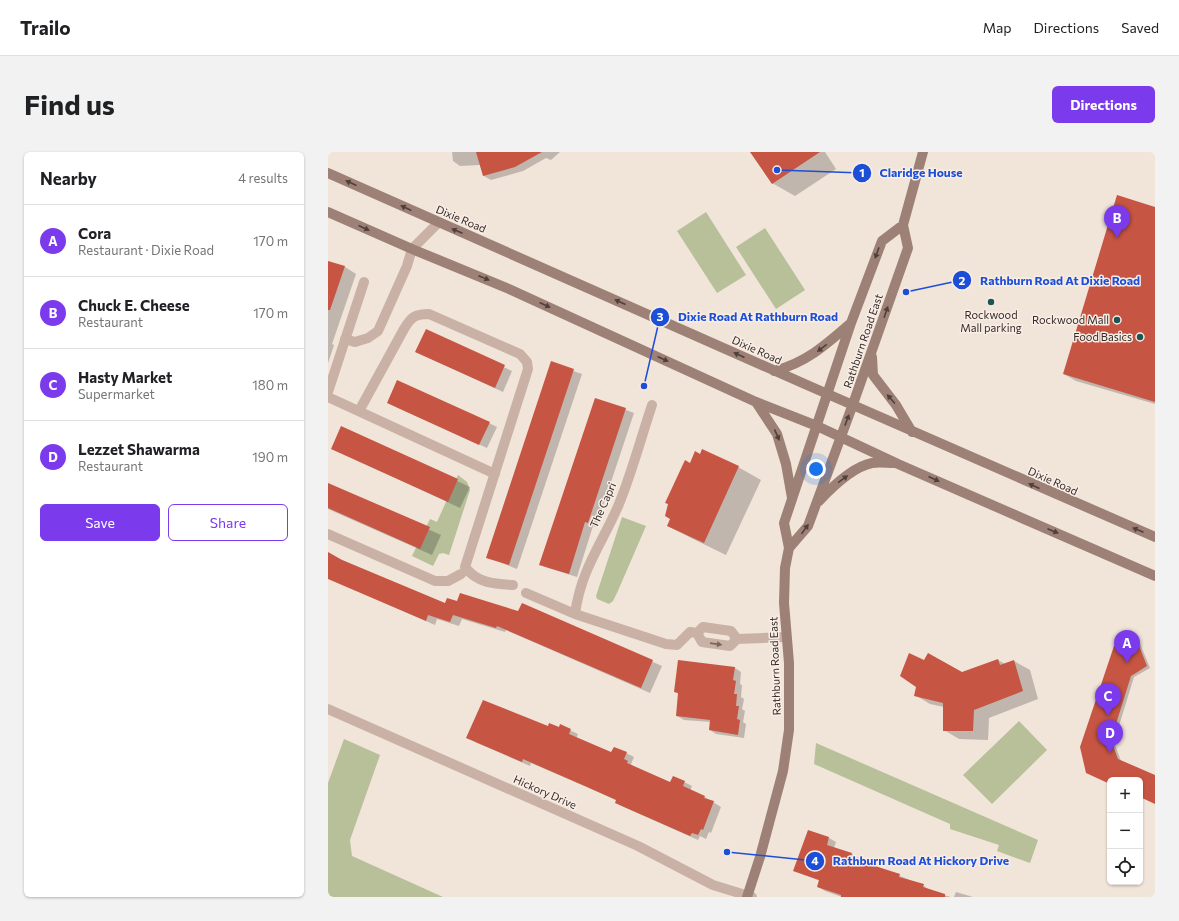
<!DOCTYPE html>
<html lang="en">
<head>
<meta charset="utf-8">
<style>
  :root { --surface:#fff; --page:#f2f2f2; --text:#202124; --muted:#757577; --line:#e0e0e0; --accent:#7c3aed }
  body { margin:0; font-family:Commissioner,sans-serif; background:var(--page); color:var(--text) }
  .controls { position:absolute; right:12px; bottom:12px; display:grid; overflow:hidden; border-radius:6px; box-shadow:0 1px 3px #0004 }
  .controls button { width:36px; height:36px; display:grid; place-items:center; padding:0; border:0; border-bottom:1px solid var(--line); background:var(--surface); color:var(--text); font:20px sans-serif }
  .you { position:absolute; left:488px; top:317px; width:14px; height:14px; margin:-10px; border:3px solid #fff; border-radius:50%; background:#1a73e8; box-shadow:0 0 0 6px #1a73e833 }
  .badge { display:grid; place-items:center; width:26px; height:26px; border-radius:50%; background:var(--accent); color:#fff; font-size:13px; font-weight:700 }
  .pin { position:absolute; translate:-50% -33px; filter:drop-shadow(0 1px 2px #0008) }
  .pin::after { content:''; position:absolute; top:21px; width:14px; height:12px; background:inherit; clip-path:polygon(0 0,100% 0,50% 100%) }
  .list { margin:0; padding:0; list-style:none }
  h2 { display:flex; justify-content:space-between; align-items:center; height:52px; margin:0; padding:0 16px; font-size:17px }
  h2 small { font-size:13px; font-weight:400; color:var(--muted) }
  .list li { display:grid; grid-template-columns:26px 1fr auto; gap:12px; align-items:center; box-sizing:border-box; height:72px; padding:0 16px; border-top:1px solid var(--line) }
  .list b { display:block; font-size:15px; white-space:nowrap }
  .list p { margin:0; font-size:13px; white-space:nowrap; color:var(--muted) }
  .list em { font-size:13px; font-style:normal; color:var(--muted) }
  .actions { display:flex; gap:8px; padding:12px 16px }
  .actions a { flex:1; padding:9px 0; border:1px solid var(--accent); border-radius:6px; text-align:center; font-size:14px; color:var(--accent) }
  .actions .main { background:var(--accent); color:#fff }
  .icon { flex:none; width:22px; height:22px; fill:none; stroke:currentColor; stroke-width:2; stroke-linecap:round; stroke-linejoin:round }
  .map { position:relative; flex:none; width:827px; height:745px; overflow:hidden; border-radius:6px }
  header { display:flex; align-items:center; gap:24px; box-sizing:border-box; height:56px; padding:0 20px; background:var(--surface); border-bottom:1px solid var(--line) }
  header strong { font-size:19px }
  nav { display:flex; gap:22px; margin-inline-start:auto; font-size:14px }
  .intro { display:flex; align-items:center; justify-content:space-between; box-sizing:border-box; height:96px; padding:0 24px }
  h1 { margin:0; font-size:28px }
  .button { padding:10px 18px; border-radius:6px; background:var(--accent); color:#fff; font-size:14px; font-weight:700 }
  main { display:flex; gap:24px; padding:0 24px }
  aside { flex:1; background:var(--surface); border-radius:6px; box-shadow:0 1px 3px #0004 }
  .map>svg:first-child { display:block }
  .green { fill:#b7c099 }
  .shadow { fill:#0003 }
  .building { fill:#c65543 }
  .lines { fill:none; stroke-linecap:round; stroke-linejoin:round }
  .street { stroke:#c9b2a5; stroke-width:10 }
  .secondary { stroke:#9d8177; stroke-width:10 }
  .oneway { fill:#4f403b }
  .oneway2 { fill:#786760 }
  .poi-dot { fill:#1c5654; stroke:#f9eee6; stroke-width:1.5 }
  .labels { text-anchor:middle; stroke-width:3; stroke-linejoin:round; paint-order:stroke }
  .street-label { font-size:11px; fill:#352a27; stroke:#f9eee6 }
  .poi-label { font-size:11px; fill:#352a27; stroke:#f9eee6; text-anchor:end }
  .leader { fill:none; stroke:#1d4ed8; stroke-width:1.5 }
  .callout-dot { fill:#1d4ed8; stroke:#f9eee6; stroke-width:1.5 }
  .mark-label { font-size:12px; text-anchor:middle; font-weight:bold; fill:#fff }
  .callout-label { font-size:12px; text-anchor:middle; font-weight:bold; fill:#1d4ed8; stroke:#f9eee6; stroke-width:3; stroke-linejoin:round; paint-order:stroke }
</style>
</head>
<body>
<header>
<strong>Trailo</strong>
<nav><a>Map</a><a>Directions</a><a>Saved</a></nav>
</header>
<div class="intro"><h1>Find us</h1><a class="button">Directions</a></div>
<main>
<aside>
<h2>Nearby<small>4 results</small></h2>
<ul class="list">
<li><span class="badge">A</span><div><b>Cora</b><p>Restaurant · Dixie Road</p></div><em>170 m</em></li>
<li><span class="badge">B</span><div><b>Chuck E. Cheese</b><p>Restaurant</p></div><em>170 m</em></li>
<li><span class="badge">C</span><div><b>Hasty Market</b><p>Supermarket</p></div><em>180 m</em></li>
<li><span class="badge">D</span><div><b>Lezzet Shawarma</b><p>Restaurant</p></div><em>190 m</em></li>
</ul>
<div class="actions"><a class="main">Save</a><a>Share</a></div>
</aside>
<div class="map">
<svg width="827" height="745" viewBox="0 0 827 745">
  <rect width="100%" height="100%" fill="#f1e4d9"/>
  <path class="green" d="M 378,60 L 418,123 L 389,141 L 349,79 Z
    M 437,76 L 477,138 L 448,157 L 408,95 Z
    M 130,323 L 139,330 L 142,338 L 121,403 L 115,401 L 111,402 L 105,414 L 84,404 L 102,367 L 109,370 Z
    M 294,365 L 318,374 L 289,441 L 285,449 L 281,452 L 269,447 L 268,444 Z
    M 691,569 L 719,598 L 664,652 L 635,623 Z
    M 16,587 L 52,603 L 22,688 L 24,704 L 115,745 L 0,745 L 0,631 Z
    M 488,591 L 710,688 L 702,711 L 669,699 L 671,693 L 622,677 L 622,672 L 486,612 Z"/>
  <path class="shadow" d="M 124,0 L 232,0 L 223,8 L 218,6 L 195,19 L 163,28 L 156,24 L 152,13 L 132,14 L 125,9 Z
    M 423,0 L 497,0 L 508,17 L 467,44 L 444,31 Z
    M 827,56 L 827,252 L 748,229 L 736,222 Z
    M 0,110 L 17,115 L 28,122 L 4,192 L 6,193 L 0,211 Z
    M 98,179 L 184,219 L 175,240 L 88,200 Z
    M 223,211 L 254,222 L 189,417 L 159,405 Z
    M 268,247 L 306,261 L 268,375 L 265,374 L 249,425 L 220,416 L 212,412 Z
    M 68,255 L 161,271 L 169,275 L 159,296 Z
    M 14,275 L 142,335 L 132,356 L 4,296 Z
    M 373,303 L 410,315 L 433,328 L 398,403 L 363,386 L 340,374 L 362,312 Z
    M 0,332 L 113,383 L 104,403 L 0,357 Z
    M 0,402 L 118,452 L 130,450 L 191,461 L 194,452 L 334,514 L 322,541 L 178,478 L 177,480 L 134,467 L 131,474 L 109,467 L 107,473 L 0,426 Z
    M 808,487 L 811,489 L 822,516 L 806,525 L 786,590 L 793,609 L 827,624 L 827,651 L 812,645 L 812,628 L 782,628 L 782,631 L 763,623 Z
    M 670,508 L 677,512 L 686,509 L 702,518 L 710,547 L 661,566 L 660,588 L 631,587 L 616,578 L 616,555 L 602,552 L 587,543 L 596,509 L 634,521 Z
    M 407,516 L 413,520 L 412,532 L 414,533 L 413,545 L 416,547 L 414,557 L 417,559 L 415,570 L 418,572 L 416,586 L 388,582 L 382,578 L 383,570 L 356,568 L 349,564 L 351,542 L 347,540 Z
    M 233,574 L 250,582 L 248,587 L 284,602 L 298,601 L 306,605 L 303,612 L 306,615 L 343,631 L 356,630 L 364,634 L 362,639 L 377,645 L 393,655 L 383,681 L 381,680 L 378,687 L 372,684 L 370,688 L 296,655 L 288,651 L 289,648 L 203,611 L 202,614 L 147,590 L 220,576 L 231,577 Z
    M 501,686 L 508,690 L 506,696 L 524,702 L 531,706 L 531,708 L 595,733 L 602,739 L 623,745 L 514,745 L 497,739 L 490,735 L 492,729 L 467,719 Z
    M 628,740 L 645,745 L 626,745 Z"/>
  <path class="building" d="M 148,0 L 214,0 L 187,15 L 155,24 Z
    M 422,0 L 492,0 L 444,32 Z
    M 789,43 L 827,55 L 827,250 L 735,222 Z
    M 0,109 L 17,114 L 2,158 L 0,158 Z
    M 98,177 L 177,213 L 167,236 L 87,200 Z
    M 223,209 L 246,217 L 181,413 L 158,406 Z
    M 69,228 L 162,270 L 151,293 L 59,251 Z
    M 267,246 L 298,256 L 260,371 L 257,370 L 241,422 L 211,413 Z
    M 13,274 L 130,327 L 120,350 L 3,297 Z
    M 374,297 L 411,314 L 376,391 L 339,374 L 342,367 L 337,364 L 340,352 L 337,351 L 357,308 L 362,311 L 367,299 L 372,302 Z
    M 0,331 L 102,375 L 92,397 L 0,356 Z
    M 0,400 L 14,408 L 117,451 L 119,446 L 129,449 L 132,441 L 190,459 L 194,451 L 325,508 L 313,536 L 169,474 L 168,476 L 125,463 L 122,470 L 100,463 L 98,469 L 0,427 Z
    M 808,486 L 819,514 L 803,524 L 783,588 L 790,607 L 827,623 L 827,652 L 812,645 L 812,628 L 782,628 L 782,632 L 758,621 L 752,595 L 786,494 Z
    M 581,501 L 596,508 L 600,501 L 634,520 L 670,507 L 672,513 L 686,508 L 695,539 L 646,558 L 645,579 L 615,579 L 615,551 L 586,544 L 588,535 L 572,524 Z
    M 350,508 L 407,515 L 405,528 L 408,529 L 406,542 L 409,542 L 408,554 L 411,554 L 409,567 L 412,568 L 410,583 L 381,578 L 382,568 L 348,564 L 350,541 L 346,540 Z
    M 155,548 L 220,574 L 221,571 L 231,575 L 232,572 L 243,577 L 241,582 L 283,600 L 286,595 L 299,600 L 296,607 L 300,609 L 299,611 L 342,630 L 345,624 L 357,629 L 355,634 L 377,644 L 376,646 L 386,649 L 375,678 L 373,677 L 370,683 L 364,681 L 362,684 L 287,651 L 288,648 L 259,635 L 195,607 L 194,610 L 138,586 Z
    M 480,678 L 501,685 L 499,693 L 524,701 L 523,704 L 548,712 L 547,714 L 572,722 L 571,725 L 596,732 L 595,735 L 617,742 L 617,745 L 513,745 L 513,743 L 489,735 L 491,728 L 465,719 Z"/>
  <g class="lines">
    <path class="street" d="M 17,187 L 27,190 L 40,186 L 50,179 L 79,114 L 84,97 L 110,71
      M 0,240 L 36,130
      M 0,245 L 167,322
      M 31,259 L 76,177 C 83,165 87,162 101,162 L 192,202 L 199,210 L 200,217 L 137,415 C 149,431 166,432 185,433
      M 0,382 L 107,429 L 120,429 L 133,422
      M 198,441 L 247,462 L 338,492 L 349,493 L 362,480 L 369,481 L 374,490 L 402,494 L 409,487
      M 247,462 C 253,417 274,392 291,352 C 304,320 313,286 324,253
      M 369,481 L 375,475 L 403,479 L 409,487
      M 409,487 L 458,485
      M 0,557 L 310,694 L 385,733 L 424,745"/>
    <path class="secondary" d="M 0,21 L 479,233 L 827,385
      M 0,60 L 84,97 L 181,137 L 428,250 L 489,274 L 570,312 L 827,424
      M 544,205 L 545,223 L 568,253 L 584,280
      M 446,219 C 478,211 499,192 523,171
      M 428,250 L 449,282 L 458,312 L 464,346
      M 491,349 C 504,335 524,315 544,311 C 551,310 559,311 566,311
      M 461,396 L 480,374 L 525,252 L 580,96 L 575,73 L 595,0
      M 419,745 L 432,705 L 455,619 L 461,578 L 461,511 L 456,451 L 457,416 L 461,396 L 456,371 L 523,171 L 554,89 L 575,73"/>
  </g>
  <defs><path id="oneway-solid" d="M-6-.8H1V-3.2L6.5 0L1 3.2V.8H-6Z"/></defs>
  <g class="oneway">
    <use href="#oneway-solid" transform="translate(23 31) rotate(-156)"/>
    <use href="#oneway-solid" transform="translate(78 56) rotate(-155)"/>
    <use href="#oneway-solid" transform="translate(36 76) rotate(24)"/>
    <use href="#oneway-solid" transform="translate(129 79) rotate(-157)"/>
    <use href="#oneway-solid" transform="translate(549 101) rotate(110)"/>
    <use href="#oneway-solid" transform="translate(156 126) rotate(22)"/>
    <use href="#oneway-solid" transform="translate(292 150) rotate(-156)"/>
    <use href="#oneway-solid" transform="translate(217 153) rotate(25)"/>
    <use href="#oneway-solid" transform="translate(558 160) rotate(-71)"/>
    <use href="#oneway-solid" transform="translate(494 196) rotate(142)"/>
    <use href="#oneway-solid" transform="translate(411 203) rotate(-156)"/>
    <use href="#oneway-solid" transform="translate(335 207) rotate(25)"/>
    <use href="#oneway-solid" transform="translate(563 247) rotate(-131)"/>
    <use href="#oneway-solid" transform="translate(519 268) rotate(-70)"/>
    <use href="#oneway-solid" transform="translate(449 283) rotate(66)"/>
    <use href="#oneway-solid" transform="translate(515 327) rotate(-36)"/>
    <use href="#oneway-solid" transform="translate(606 327) rotate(24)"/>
    <use href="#oneway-solid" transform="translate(706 334) rotate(-156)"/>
    <use href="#oneway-solid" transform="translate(477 377) rotate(-54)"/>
    <use href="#oneway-solid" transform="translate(810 378) rotate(-157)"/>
    <use href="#oneway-solid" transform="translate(725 379) rotate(23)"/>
  </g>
  <use class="oneway2" href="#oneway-solid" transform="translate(388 492) rotate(8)"/>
  <g class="poi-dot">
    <circle cx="663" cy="150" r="4"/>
    <circle cx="789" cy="168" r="4"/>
    <circle cx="812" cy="185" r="4"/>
  </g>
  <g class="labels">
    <g class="street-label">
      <text transform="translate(133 67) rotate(23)" y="4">Dixie Road</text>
      <text transform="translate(535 189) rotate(-71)" y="4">Rathburn Road East</text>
      <text transform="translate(429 198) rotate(24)" y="4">Dixie Road</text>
      <text transform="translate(725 329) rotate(24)" y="4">Dixie Road</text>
      <text transform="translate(275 353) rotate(-66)" y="4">The Capri</text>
      <text transform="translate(447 514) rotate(-92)" y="4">Rathburn Road East</text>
      <text transform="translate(217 640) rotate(24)" y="4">Hickory Drive</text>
    </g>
    <g class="poi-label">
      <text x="663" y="167" text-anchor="middle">Rockwood<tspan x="663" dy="13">Mall parking</tspan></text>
      <text x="781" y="172">Rockwood Mall</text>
      <text x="804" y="189">Food Basics</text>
    </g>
  </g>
  <path class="leader" d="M449 18L534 21M578 140L634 128M316 234L332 165M399 700L487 709"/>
  <g class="callout-dot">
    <circle cx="449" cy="18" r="4"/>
    <circle cx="578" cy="140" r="4"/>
    <circle cx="316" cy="234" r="4"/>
    <circle cx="399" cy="700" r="4"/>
    <circle cx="534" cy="21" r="10"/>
    <circle cx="634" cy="128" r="10"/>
    <circle cx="332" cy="165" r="10"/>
    <circle cx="487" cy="709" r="10"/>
  </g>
  <g class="mark-label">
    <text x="534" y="25">1</text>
    <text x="634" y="133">2</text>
    <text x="332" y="169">3</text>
    <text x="487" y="713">4</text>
  </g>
  <g class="callout-label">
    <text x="593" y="25">Claridge House</text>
    <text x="732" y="133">Rathburn Road At Dixie Road</text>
    <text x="430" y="169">Dixie Road At Rathburn Road</text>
    <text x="593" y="713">Rathburn Road At Hickory Drive</text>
  </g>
</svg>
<div class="controls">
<button>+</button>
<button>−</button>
<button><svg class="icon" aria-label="locate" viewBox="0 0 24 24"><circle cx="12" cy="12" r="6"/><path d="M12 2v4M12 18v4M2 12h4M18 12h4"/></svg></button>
</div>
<div class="you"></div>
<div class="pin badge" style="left:799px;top:511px">A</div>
<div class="pin badge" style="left:789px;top:86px">B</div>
<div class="pin badge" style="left:780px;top:564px">C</div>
<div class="pin badge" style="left:782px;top:601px">D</div>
</div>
</main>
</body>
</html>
